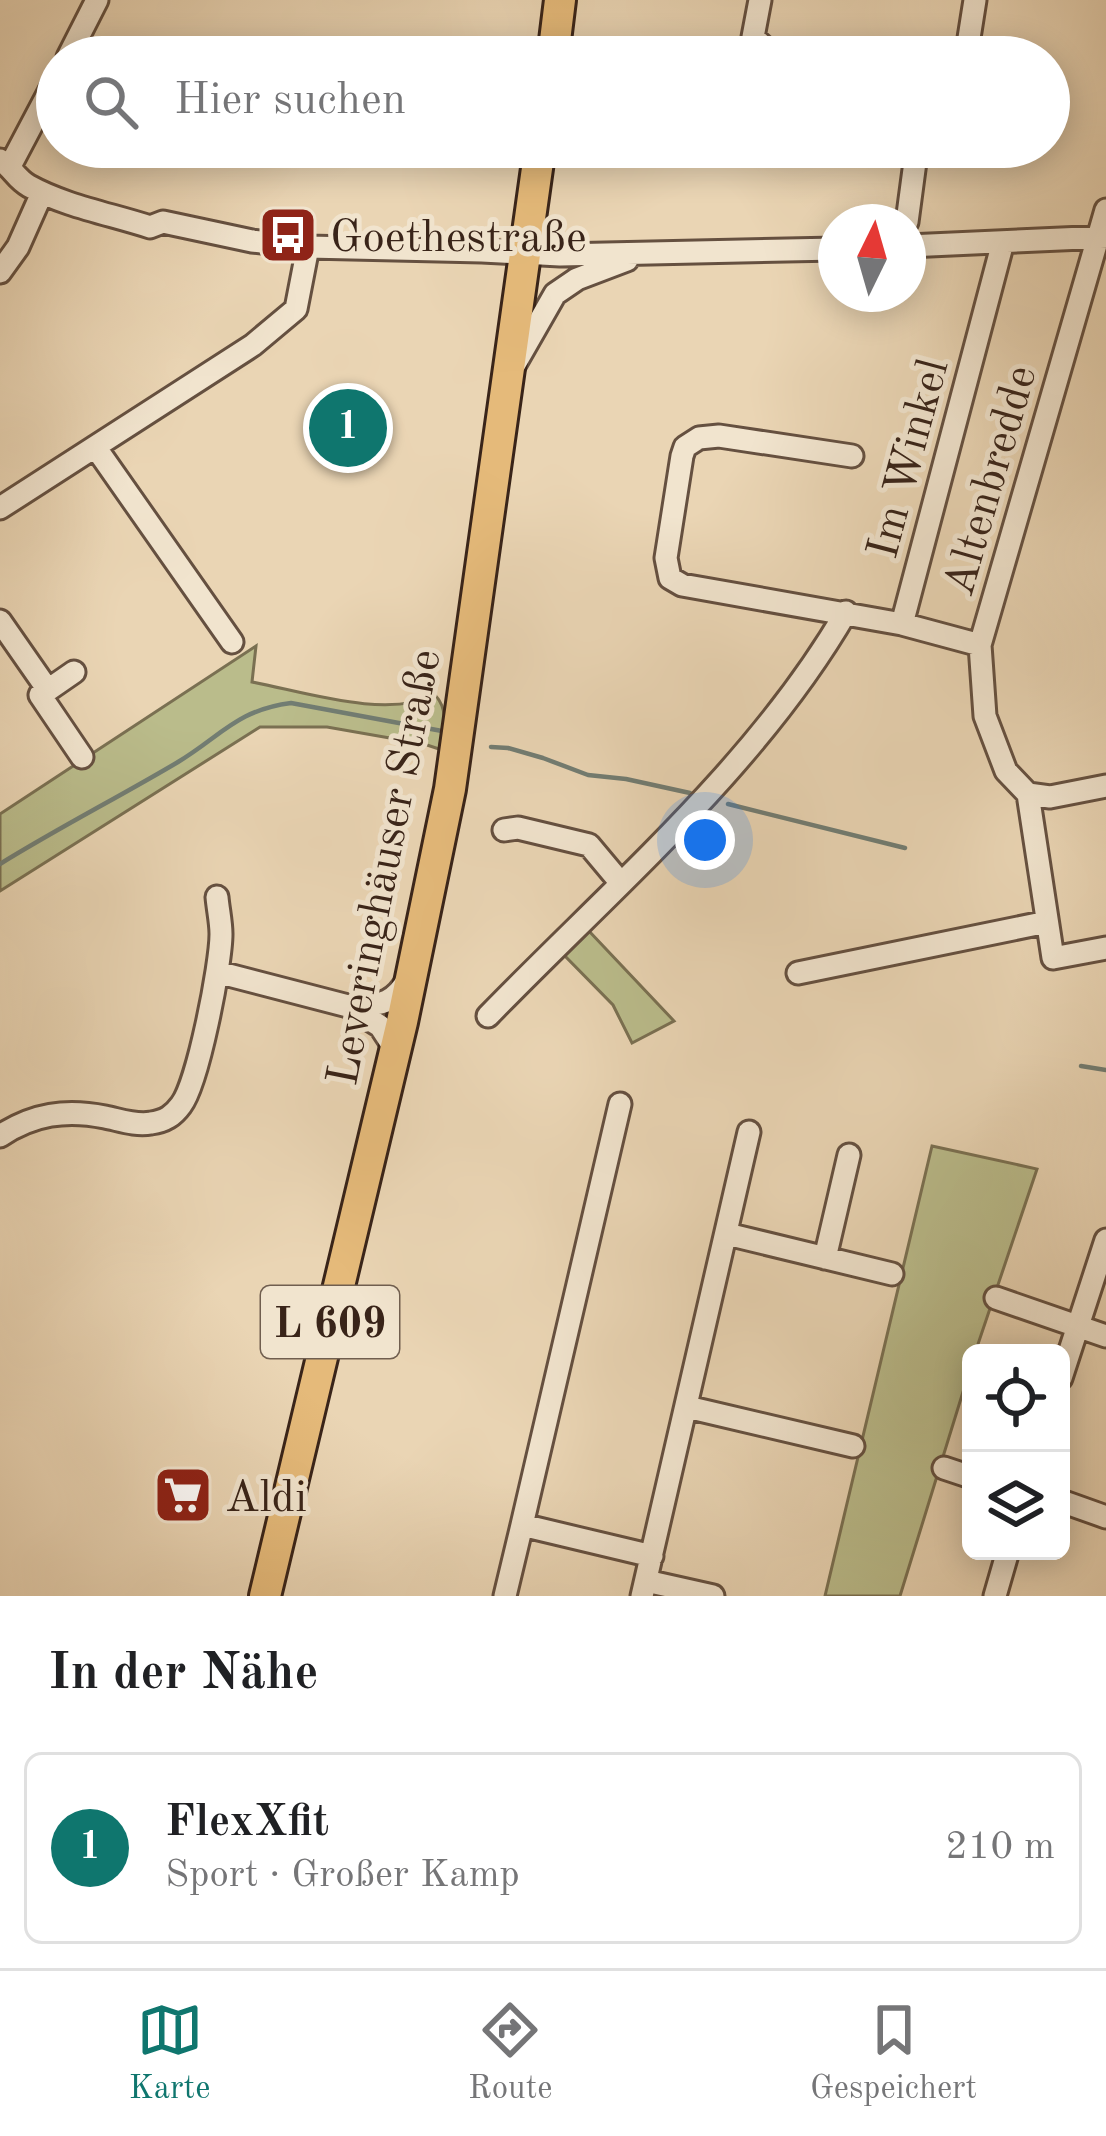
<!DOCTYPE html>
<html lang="de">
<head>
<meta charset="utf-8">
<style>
  :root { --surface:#fff; --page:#f2f2f2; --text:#202124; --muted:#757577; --line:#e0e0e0; --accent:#0f766e }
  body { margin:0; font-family:"Old Standard TT",serif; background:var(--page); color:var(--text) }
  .controls { position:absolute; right:36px; bottom:36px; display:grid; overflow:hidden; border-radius:18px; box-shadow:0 6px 30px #0003 }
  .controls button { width:108px; height:108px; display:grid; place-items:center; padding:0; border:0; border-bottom:3px solid var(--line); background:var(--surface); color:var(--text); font:60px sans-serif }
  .compass { position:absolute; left:818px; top:204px; width:108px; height:108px; border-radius:50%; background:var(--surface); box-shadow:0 6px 30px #0003; rotate:5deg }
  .you { position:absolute; left:705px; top:840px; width:42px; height:42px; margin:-30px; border:9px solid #fff; border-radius:50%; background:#1a73e8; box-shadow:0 0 0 18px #1a73e833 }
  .badge { display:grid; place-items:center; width:78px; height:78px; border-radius:50%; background:var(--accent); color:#fff; font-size:39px; font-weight:700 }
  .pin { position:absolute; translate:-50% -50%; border:6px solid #fff; box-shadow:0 3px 12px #0006 }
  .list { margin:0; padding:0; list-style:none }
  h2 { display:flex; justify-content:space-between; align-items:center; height:156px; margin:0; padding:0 48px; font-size:51px }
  h2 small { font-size:39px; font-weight:400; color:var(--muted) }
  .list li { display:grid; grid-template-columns:78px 1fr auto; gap:36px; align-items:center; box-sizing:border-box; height:192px; margin:0 24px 24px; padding:0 24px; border:3px solid var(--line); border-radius:18px }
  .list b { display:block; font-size:45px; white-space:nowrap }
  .list p { margin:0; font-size:39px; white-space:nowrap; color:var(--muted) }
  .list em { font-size:39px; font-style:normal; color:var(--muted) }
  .icon { flex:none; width:66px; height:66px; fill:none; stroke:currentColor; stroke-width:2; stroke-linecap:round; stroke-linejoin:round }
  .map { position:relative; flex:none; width:1106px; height:1596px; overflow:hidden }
  .search { position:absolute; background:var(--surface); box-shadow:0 6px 30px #0003; left:36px; right:36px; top:36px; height:132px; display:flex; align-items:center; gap:30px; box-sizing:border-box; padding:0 42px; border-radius:66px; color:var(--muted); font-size:45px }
  .sheet { height:372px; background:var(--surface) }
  nav { display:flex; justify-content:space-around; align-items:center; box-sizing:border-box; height:168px; border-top:3px solid var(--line); background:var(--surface); font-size:33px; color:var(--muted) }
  nav a { display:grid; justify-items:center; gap:6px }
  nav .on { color:var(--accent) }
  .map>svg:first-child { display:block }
  .green { fill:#babc8b; stroke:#7a7052; stroke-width:3 }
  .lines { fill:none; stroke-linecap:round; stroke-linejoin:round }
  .stream { stroke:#727d73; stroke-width:4.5 }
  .minor-casing { stroke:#655040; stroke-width:27 }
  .primary-casing { stroke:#392419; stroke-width:36 }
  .minor { stroke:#f1e4ce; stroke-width:21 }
  .primary { stroke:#e5ba7a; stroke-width:30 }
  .labels { text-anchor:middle; stroke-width:10; stroke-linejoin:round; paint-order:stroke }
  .shield { fill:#f1e4ce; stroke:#705e4f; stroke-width:3 }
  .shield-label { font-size:42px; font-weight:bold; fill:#392419 }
  .poi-label { font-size:45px; fill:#392419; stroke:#f1e4ce; text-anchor:start }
  .street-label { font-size:45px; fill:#392419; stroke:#f1e4ce }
</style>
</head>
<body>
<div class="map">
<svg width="1106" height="1596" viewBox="0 0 1106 1596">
  <rect width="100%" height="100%" fill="#ead5b4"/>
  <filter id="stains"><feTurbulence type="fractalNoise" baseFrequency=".00167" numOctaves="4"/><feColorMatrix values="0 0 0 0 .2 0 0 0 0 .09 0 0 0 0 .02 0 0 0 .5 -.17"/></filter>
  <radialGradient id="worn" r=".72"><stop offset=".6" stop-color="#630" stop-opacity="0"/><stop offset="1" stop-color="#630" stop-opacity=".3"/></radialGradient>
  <path class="green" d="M 256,646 L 252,682 C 305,692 386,719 435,695 C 450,711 443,729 439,749 L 424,744 L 327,727 L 260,727 L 0,891 L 0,814 Z
    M 588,930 L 674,1021 L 632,1043 L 613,1005 L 563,954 Z
    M 932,1146 L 1037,1169 L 975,1353 L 971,1353 L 971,1366 L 900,1596 L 825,1596 Z"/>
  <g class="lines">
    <path class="stream" d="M 491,747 L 508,748 L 543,758 L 588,775 L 626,779 L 690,793
      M 728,804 L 905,848
      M 0,864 C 58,828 119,797 178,762 C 221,736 237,710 291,703 L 442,731
      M 1081,1066 L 1106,1070"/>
    <defs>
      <path id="minor" d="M 760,0 L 753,37 L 770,53 L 793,57
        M 68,57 L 97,0
        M 966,57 L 975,0
        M 0,160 C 12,167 16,179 29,186 C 65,206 110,214 150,227 L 163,222 L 252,241 L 308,247 L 482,251 L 560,255 L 836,249
        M 10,166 L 57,77
        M 1106,210 L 980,645 L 985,716 L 1006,771 L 1028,794 L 1053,958 L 1106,948
        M 907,222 L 917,147
        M 908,246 L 1106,237
        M 0,272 L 18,247 L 42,193
        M 515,364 L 555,294 L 577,279 L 627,260
        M 96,448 L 232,642
        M 852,456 L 719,436 L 699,438 L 685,447 L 682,456 L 666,558 L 670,578 L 682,585 L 902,624 L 980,645
        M 0,508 L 253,345 L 296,309 L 308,247
        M 0,621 L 48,690 L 40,695 L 82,757
        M 902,624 L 1003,242
        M 48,690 L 74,672
        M 1028,794 L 1050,797 L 1106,786
        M 504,830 L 518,828 L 589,845 L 620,882
        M 217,972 L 348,1006 L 380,1026 L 395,1049
        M 798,973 L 1047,922
        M 348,1006 C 378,1004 392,1007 408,979
        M 488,1016 C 611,889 757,766 846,612
        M 0,1136 C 33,1114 66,1109 105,1117 C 120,1120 136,1126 151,1123 C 165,1121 173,1116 181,1105 C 198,1083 221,964 221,934 C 221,922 218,909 217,897
        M 727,1234 L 892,1274
        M 825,1258 L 849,1155
        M 996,1298 L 1106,1336
        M 1061,1378 L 1106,1240
        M 687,1407 L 853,1446
        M 944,1468 L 971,1477
        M 1061,1501 L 1106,1517
        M 522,1525 L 620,1104
        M 646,1581 L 713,1596
        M 505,1596 L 522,1525 L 652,1556
        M 642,1596 L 749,1132
        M 995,1596 L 1008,1551"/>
      <path id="primary" d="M 553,57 L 560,0
        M 265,1596 L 402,1022 L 450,789 L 540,147"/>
    </defs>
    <use href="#minor" class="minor-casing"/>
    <use href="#primary" class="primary-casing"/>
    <use href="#minor" class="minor"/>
    <use href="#primary" class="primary"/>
  </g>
  <defs>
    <symbol id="bus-square" viewBox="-11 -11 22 22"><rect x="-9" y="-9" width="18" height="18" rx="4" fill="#8f2418" stroke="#f1e4ce"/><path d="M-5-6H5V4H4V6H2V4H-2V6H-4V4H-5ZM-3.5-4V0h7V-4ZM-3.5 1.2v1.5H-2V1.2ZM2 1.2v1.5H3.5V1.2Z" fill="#fff"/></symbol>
    <symbol id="supermarket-square" viewBox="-11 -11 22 22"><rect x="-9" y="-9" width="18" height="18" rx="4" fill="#8f2418" stroke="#f1e4ce"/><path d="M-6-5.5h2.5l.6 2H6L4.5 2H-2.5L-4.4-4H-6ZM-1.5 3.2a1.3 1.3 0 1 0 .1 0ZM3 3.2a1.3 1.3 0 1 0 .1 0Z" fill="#fff"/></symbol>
  </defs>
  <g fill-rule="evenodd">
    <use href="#bus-square" x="255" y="202" width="66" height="66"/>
    <use href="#supermarket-square" x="150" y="1462" width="66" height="66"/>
  </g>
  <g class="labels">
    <rect class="shield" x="261" y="1286" width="138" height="72" rx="9"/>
    <g class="shield-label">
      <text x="330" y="1337">L 609</text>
    </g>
    <g class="poi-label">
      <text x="330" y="251">Goethestraße</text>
      <text x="225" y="1511">Aldi</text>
    </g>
    <g class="street-label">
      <text transform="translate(906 458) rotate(-75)" y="16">Im Winkel</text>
      <text transform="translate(988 480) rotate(-74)" y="16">Altenbredde</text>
      <text transform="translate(382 867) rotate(-79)" y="16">Leveringhäuser Straße</text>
    </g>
  </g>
  <rect width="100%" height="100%" filter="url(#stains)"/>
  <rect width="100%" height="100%" fill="url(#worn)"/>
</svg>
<div class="controls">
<button><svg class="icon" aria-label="locate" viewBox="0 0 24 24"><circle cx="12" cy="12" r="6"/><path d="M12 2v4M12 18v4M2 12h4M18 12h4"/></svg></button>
<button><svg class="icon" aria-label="layers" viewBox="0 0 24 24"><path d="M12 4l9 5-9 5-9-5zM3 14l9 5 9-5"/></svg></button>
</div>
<svg class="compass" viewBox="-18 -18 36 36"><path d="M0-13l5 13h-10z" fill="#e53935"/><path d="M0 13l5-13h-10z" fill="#757577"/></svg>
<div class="you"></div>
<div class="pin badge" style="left:348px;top:428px">1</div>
<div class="search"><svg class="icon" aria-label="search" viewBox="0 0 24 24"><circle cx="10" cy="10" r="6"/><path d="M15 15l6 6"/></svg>Hier suchen</div>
</div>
<section class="sheet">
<h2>In der Nähe<small></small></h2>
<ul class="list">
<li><span class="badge">1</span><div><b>FlexXfit</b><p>Sport · Großer Kamp</p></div><em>210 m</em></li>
</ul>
</section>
<nav>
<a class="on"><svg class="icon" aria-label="map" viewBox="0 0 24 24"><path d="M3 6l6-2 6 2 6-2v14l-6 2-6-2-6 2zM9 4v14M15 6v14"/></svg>Karte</a>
<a><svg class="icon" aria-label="directions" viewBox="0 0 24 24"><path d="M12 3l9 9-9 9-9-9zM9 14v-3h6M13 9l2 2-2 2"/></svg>Route</a>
<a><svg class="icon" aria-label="saved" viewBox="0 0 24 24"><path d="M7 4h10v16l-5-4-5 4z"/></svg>Gespeichert</a>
</nav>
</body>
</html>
